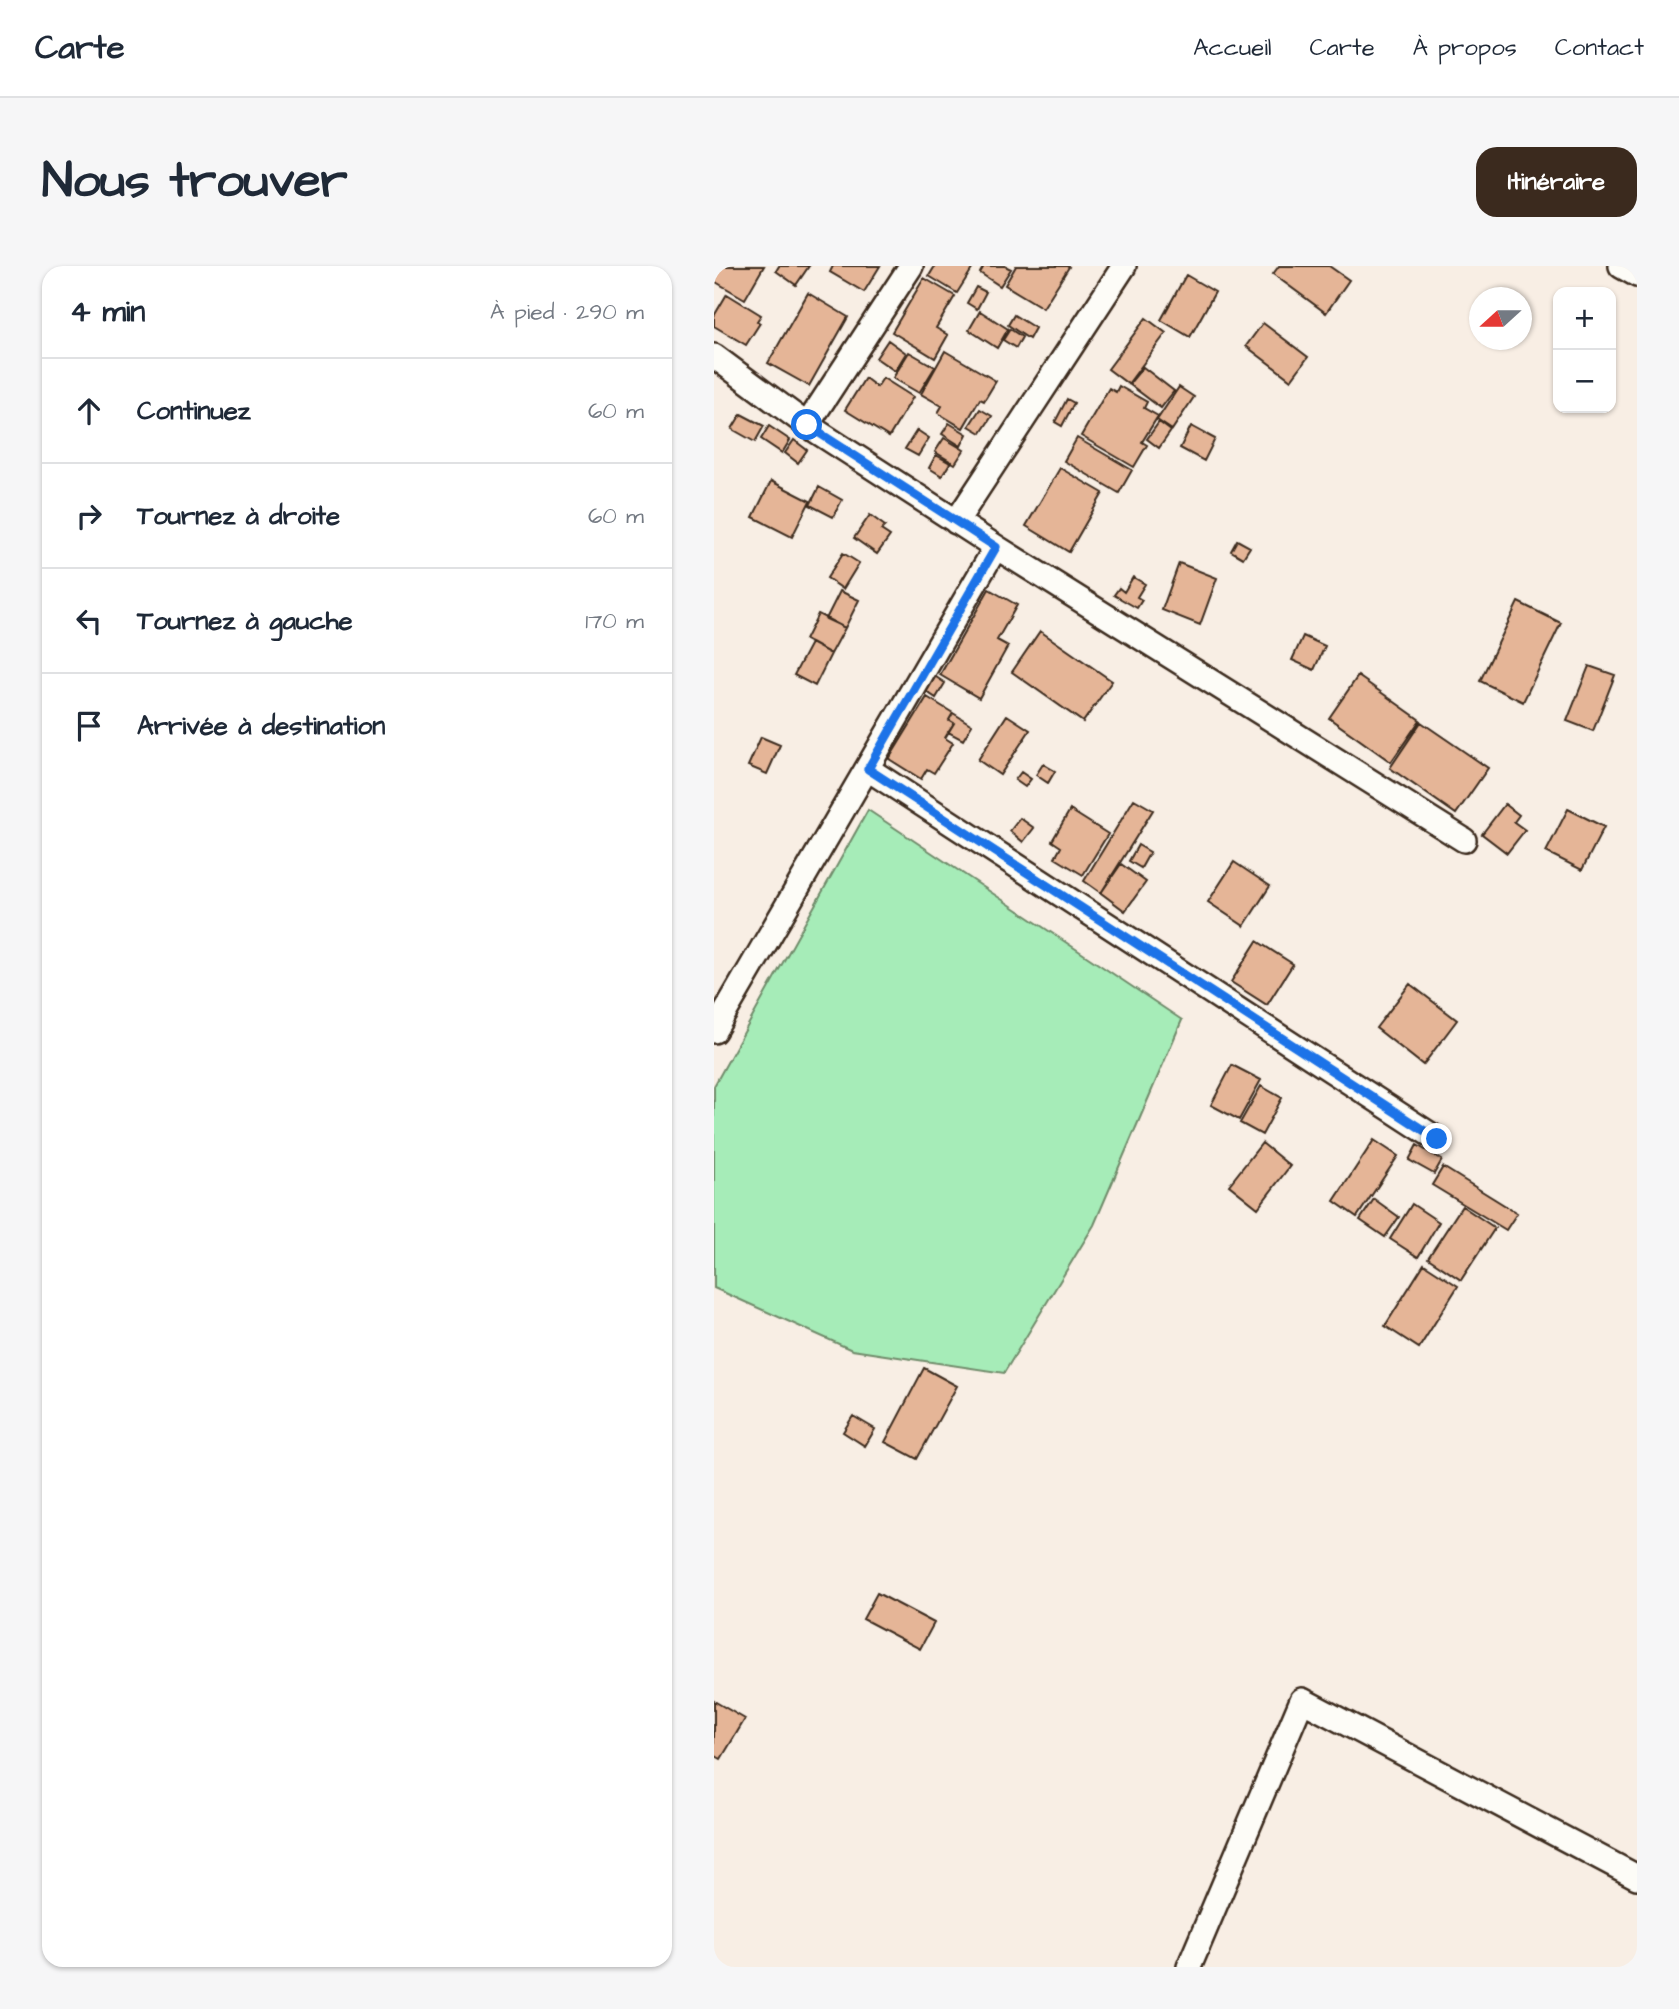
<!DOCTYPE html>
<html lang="fr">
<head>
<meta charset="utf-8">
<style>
  :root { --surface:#fff; --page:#f6f6f7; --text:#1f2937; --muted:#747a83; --line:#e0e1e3; --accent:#3b2a1e }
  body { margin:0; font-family:"Architects Daughter",sans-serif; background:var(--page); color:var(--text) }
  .controls { position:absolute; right:21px; top:21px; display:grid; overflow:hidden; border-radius:14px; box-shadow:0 2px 5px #0004 }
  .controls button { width:63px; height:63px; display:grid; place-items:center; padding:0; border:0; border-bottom:2px solid var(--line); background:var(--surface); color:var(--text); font:35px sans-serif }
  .compass { position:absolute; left:755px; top:21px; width:63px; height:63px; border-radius:50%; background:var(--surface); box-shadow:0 2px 5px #0004; rotate:249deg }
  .stop { position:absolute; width:21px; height:21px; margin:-16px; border:5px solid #1a73e8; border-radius:50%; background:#fff }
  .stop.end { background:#1a73e8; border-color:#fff; box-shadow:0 2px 7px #0008 }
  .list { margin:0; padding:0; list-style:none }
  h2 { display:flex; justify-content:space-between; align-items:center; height:91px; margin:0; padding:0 28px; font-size:30px }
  h2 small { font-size:23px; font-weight:400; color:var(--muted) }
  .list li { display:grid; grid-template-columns:46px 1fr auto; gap:21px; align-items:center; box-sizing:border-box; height:105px; padding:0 28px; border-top:2px solid var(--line) }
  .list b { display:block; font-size:26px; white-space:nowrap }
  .list em { font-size:23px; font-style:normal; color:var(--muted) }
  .icon { flex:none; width:38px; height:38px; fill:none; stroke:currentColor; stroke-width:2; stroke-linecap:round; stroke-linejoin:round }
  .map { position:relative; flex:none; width:923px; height:1701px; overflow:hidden; border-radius:21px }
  header { display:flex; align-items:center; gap:42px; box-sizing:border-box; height:98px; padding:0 35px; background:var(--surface); border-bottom:2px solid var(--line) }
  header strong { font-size:33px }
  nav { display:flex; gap:38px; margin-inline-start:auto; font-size:24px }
  .intro { display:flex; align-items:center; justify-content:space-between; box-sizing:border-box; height:168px; padding:0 42px }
  h1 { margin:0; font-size:49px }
  .button { padding:18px 32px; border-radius:21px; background:var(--accent); color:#fff; font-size:24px; font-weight:700 }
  main { display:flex; gap:42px; padding:0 42px }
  aside { flex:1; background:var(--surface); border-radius:21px; box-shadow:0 2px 5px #0004 }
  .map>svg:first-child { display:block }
  .green { fill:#a6ecb8; stroke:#708b6b; stroke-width:2 }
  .building { fill:#e5b597; stroke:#3b2a1e; stroke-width:2 }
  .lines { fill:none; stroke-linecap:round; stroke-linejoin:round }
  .street-casing { stroke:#3b2a1e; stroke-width:28 }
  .street { stroke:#fdfcf7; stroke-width:23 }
  .route { stroke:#1a73e8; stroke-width:9 }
</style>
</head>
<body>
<header>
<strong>Carte</strong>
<nav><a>Accueil</a><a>Carte</a><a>À propos</a><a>Contact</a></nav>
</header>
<div class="intro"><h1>Nous trouver</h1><a class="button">Itinéraire</a></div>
<main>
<aside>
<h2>4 min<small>À pied · 290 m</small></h2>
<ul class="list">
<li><svg class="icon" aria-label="ahead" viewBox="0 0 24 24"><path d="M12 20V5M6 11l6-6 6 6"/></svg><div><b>Continuez</b></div><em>60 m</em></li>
<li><svg class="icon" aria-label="right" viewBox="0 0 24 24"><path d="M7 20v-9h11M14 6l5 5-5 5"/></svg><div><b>Tournez à droite</b></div><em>60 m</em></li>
<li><svg class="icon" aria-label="left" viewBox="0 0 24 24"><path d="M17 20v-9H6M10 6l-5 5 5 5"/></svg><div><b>Tournez à gauche</b></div><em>170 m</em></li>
<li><svg class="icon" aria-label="arrive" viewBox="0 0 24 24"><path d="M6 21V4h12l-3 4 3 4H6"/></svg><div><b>Arrivée à destination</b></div></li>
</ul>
</aside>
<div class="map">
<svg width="923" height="1701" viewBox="0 0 923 1701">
  <rect width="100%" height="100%" fill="#f8eee4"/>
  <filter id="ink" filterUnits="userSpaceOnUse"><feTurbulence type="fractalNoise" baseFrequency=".0143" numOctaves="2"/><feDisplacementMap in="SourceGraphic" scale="14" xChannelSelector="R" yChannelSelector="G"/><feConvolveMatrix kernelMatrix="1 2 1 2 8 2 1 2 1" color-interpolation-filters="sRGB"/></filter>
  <g filter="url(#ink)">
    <path class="green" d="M 154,544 L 468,754 L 380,959 L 290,1107 L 138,1084 L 0,1022 L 0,820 Z"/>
    <path class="building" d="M 6,0 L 50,0 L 31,33 L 0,15 L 0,9 Z
      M 65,0 L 95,0 L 82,19 L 62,5 Z
      M 119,0 L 166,0 L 150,26 L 116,6 Z
      M 221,0 L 260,0 L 243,27 L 215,10 Z
      M 270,0 L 291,0 L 297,3 L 286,20 L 266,7 Z
      M 302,0 L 353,0 L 355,1 L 329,42 L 291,19 Z
      M 565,0 L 615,0 L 635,14 L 612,47 L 559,8 Z
      M 472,9 L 501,26 L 476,71 L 447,54 Z
      M 210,12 L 241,30 L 222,62 L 234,69 L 221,92 L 178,66 Z
      M 262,21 L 272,26 L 263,43 L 253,37 Z
      M 94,27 L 134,51 L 95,120 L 54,97 Z
      M 13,28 L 47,49 L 43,55 L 46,57 L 32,79 L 0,60 L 0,50 Z
      M 266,45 L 294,63 L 283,82 L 255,64 Z
      M 300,49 L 321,62 L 315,73 L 294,59 Z
      M 432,52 L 452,67 L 414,118 L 394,103 Z
      M 549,57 L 594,91 L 577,114 L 532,80 Z
      M 296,63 L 308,71 L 302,82 L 289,74 Z
      M 174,74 L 192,87 L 181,105 L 162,92 Z
      M 231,85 L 282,115 L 270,135 L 266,133 L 249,162 L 224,147 L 228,140 L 207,128 Z
      M 195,86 L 221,101 L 205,127 L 179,112 Z
      M 429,101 L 460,125 L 447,142 L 415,118 Z
      M 151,112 L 163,121 L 169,112 L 199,131 L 175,171 L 131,144 Z
      M 405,120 L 433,136 L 430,142 L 444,150 L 428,176 L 433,179 L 420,201 L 367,170 L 395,122 L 402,126 Z
      M 465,121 L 480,131 L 458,164 L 443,154 Z
      M 353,133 L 360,137 L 348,160 L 341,156 Z
      M 266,143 L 278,150 L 267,167 L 255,160 Z
      M 27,148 L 50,160 L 41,176 L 18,163 Z
      M 445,156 L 457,165 L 445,182 L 433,173 Z
      M 235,157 L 253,168 L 247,180 L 228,168 Z
      M 55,160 L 76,174 L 68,187 L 47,173 Z
      M 477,160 L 501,173 L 490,195 L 466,182 Z
      M 203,164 L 215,172 L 204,190 L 191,183 Z
      M 230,172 L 250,184 L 241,198 L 221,186 Z
      M 363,172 L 418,204 L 405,227 L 350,195 Z
      M 80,174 L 93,184 L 84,197 L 71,187 Z
      M 222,189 L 236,197 L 228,210 L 215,202 Z
      M 346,202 L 389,227 L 355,286 L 312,260 Z
      M 57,215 L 96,235 L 78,271 L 39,251 Z
      M 105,221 L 128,234 L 119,251 L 96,239 Z
      M 156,249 L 171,260 L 167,264 L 176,270 L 163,288 L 140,272 Z
      M 523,274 L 536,281 L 529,292 L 517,285 Z
      M 129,287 L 145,297 L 129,323 L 113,312 Z
      M 465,297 L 503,312 L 486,359 L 448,344 Z
      M 419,311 L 431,318 L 423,331 L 428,334 L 423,342 L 400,329 L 405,322 L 410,326 Z
      M 275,323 L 303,339 L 283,374 L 294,380 L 265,432 L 226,409 Z
      M 126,325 L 145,334 L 131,362 L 112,353 Z
      M 804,336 L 847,357 L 809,436 L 766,415 Z
      M 104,348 L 131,362 L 117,388 L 91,374 Z
      M 326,365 L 398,415 L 369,456 L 298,406 Z
      M 589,370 L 611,380 L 600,404 L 578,394 Z
      M 97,377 L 117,388 L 101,420 L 80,409 Z
      M 875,400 L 901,409 L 879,465 L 853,455 Z
      M 213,405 L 231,417 L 222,432 L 204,420 Z
      M 644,410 L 706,454 L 677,496 L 615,452 Z
      M 213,431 L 239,447 L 235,454 L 240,457 L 231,472 L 239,477 L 220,507 L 213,503 L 207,513 L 175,493 Z
      M 239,447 L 258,459 L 249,474 L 234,466 L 240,457 L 235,454 Z
      M 293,449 L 316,464 L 286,509 L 264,494 Z
      M 707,456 L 774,502 L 742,548 L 676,502 Z
      M 47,471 L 66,479 L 53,508 L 34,500 Z
      M 329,498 L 341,505 L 334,517 L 322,509 Z
      M 307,506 L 317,513 L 311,521 L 301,514 Z
      M 420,533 L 439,544 L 387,627 L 370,615 Z
      M 791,538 L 805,549 L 800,556 L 811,564 L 793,587 L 768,568 Z
      M 854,543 L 890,561 L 868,604 L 832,586 Z
      M 356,544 L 394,568 L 369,609 L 341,592 L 347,581 L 338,575 Z
      M 306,552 L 320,562 L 309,576 L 296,565 Z
      M 424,579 L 436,586 L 427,602 L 415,595 Z
      M 520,596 L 556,620 L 530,660 L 494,636 Z
      M 407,598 L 432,616 L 411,645 L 387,627 Z
      M 543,675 L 579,698 L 553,739 L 517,716 Z
      M 696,718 L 743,754 L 709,799 L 662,762 Z
      M 518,799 L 547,814 L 525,854 L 497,839 Z
      M 547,820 L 568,832 L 548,869 L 526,857 Z
      M 660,874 L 684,890 L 643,951 L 620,935 Z
      M 548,877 L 576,900 L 544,942 L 515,919 Z
      M 703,879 L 728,894 L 720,908 L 695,894 Z
      M 729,901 L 803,947 L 792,964 L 718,919 Z
      M 660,933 L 685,951 L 671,971 L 646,954 Z
      M 698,938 L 725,956 L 704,991 L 676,973 Z
      M 748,940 L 781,962 L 747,1014 L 714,992 Z
      M 710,998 L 744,1020 L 705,1082 L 671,1060 Z
      M 210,1102 L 243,1120 L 203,1193 L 171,1176 Z
      M 139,1150 L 161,1163 L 151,1180 L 129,1166 Z
      M 163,1327 L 220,1357 L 206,1383 L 149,1353 Z
      M 0,1435 L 31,1453 L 7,1493 L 0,1489 Z"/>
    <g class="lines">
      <defs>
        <path id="street" d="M 907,0 L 923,9
          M 0,90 L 93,159 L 282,281 L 0,765
          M 93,159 L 197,0
          M 242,256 L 410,0
          M 282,281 L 750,574
          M 154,503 L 723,873
          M 475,1701 L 588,1434 L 923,1611"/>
      </defs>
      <use href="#street" class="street-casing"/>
      <use href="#street" class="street"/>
    </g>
  </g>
  <g class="lines" filter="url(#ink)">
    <path class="route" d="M 93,159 L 282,281 L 154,503 L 723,873"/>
  </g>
</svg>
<div class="controls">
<button>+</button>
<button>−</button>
</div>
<svg class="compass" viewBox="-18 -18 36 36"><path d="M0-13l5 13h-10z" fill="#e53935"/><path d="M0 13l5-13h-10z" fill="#747a83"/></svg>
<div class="stop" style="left:93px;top:159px"></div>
<div class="stop end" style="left:723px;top:873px"></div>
</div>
</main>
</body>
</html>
